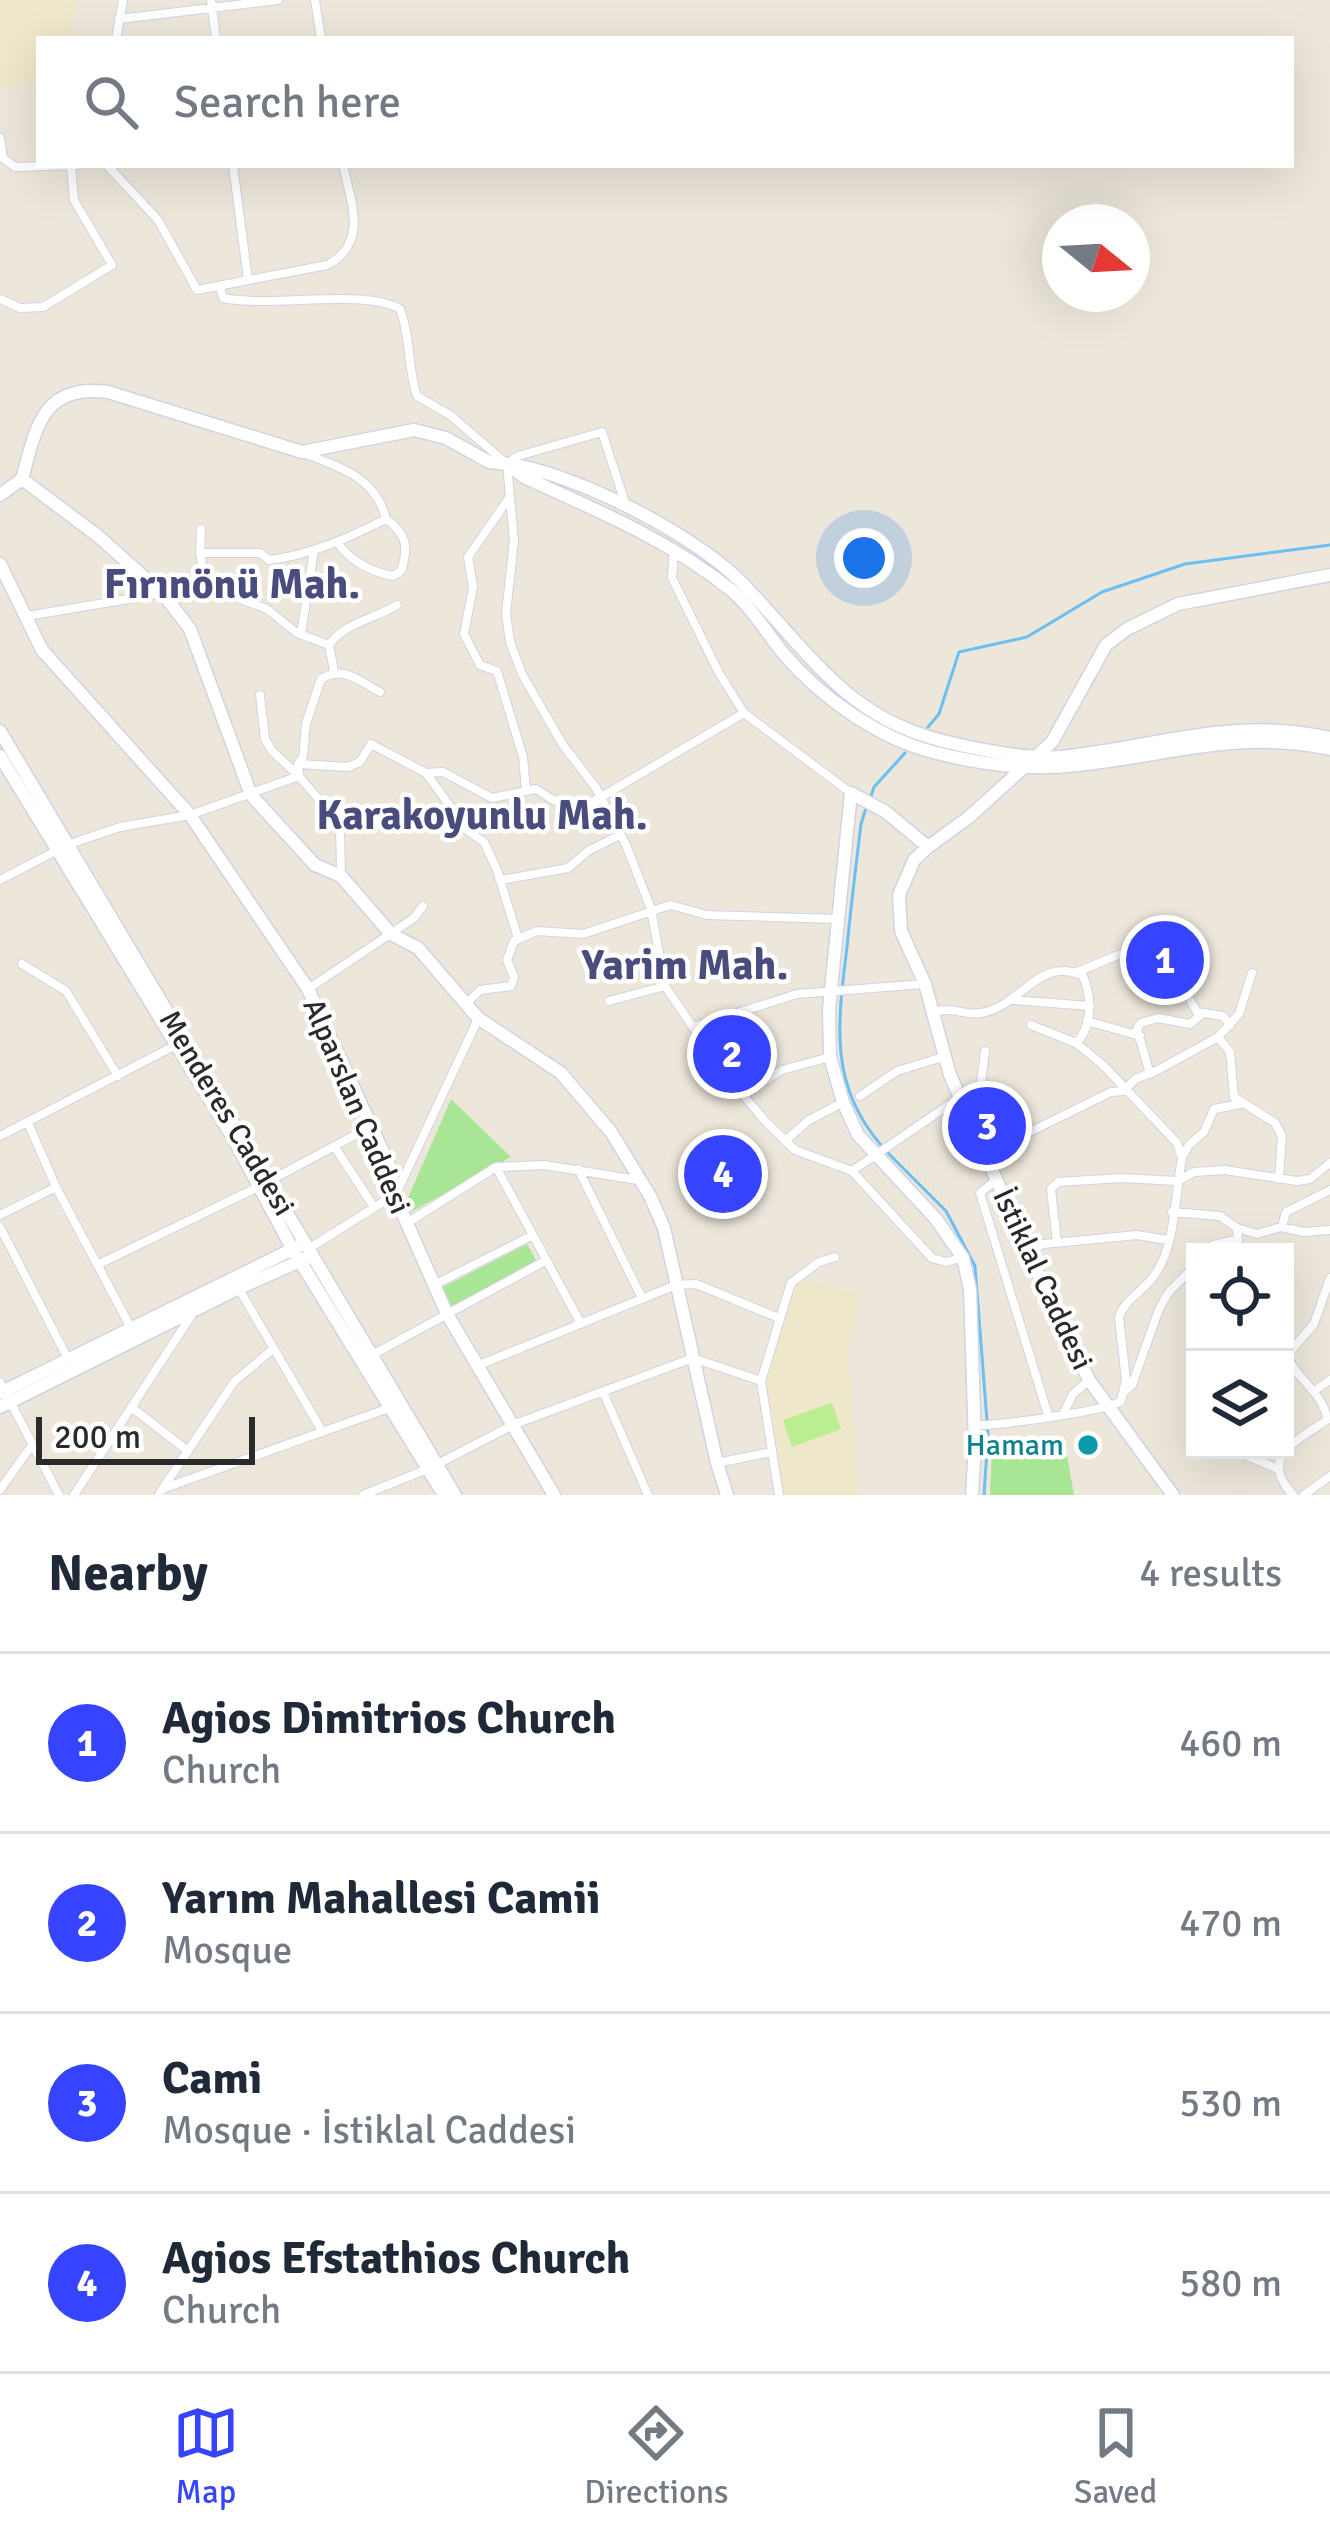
<!DOCTYPE html>
<html lang="en">
<head>
<meta charset="utf-8">
<style>
  :root { --surface:#fff; --page:#f2f2f3; --text:#1f2937; --muted:#747a83; --line:#e0e1e3; --accent:#3644ff }
  body { margin:0; font-family:Signika,sans-serif; background:var(--page); color:var(--text) }
  .controls { position:absolute; right:36px; bottom:36px; display:grid; overflow:hidden; border-radius:0px; box-shadow:0 12px 48px #0002 }
  .controls button { width:108px; height:108px; display:grid; place-items:center; padding:0; border:0; border-bottom:3px solid var(--line); background:var(--surface); color:var(--text); font:60px sans-serif }
  .compass { position:absolute; left:1042px; top:204px; width:108px; height:108px; border-radius:50%; background:var(--surface); box-shadow:0 12px 48px #0002; rotate:108deg }
  .scale { position:absolute; left:36px; bottom:30px; width:219px; box-sizing:border-box; padding-left:12px; border:6px solid #2a2a2a; border-top:0; font-size:33px; line-height:42px; white-space:nowrap; color:#2a2a2a; -webkit-text-stroke:9px #fff; paint-order:stroke }
  .you { position:absolute; left:864px; top:558px; width:42px; height:42px; margin:-30px; border:9px solid #fff; border-radius:50%; background:#1a73e8; box-shadow:0 0 0 18px #1a73e833 }
  .badge { display:grid; place-items:center; width:78px; height:78px; border-radius:50%; background:var(--accent); color:#fff; font-size:39px; font-weight:700 }
  .pin { position:absolute; translate:-50% -50%; border:6px solid #fff; box-shadow:0 3px 12px #0006 }
  .list { margin:0; padding:0; list-style:none }
  h2 { display:flex; justify-content:space-between; align-items:center; height:156px; margin:0; padding:0 48px; font-size:51px }
  h2 small { font-size:39px; font-weight:400; color:var(--muted) }
  .list li { display:grid; grid-template-columns:78px 1fr auto; gap:36px; align-items:center; box-sizing:border-box; height:180px; padding:0 48px; border-top:3px solid var(--line) }
  .list b { display:block; font-size:45px; white-space:nowrap }
  .list p { margin:0; font-size:39px; white-space:nowrap; color:var(--muted) }
  .list em { font-size:39px; font-style:normal; color:var(--muted) }
  .icon { flex:none; width:66px; height:66px; fill:none; stroke:currentColor; stroke-width:2; stroke-linecap:round; stroke-linejoin:round }
  .map { position:relative; flex:none; width:1330px; height:1495px; overflow:hidden }
  .search { position:absolute; background:var(--surface); box-shadow:0 12px 48px #0002; left:36px; right:36px; top:36px; height:132px; display:flex; align-items:center; gap:30px; box-sizing:border-box; padding:0 42px; border-radius:0px; color:var(--muted); font-size:45px }
  .sheet { height:876px; background:var(--surface) }
  nav { display:flex; justify-content:space-around; align-items:center; box-sizing:border-box; height:168px; border-top:3px solid var(--line); background:var(--surface); font-size:33px; color:var(--muted) }
  nav a { display:grid; justify-items:center; gap:6px }
  nav .on { color:var(--accent) }
  .map>svg:first-child { display:block }
  .education { fill:#efe7ca }
  .green { fill:#a8e696 }
  .pitch { fill:#bbee91 }
  .lines { fill:none; stroke-linecap:round; stroke-linejoin:round }
  .stream { stroke:#6abff3; stroke-width:3 }
  .street-casing { stroke:#d1d2e4; stroke-width:10 }
  .secondary-casing { stroke:#d1d2e4; stroke-width:15 }
  .street { stroke:#fff; stroke-width:8 }
  .secondary { stroke:#fff; stroke-width:12 }
  .culture-dot { fill:#0f9aa8; stroke:#fff; stroke-width:4.5 }
  .labels { text-anchor:middle; stroke-width:9; stroke-linejoin:round; paint-order:stroke }
  .street-label { font-size:30px; fill:#2a2a2a; stroke:#fff }
  .culture-label { font-size:30px; fill:#0d838f; stroke:#fff; text-anchor:end }
  .district-label { font-size:42px; font-weight:bold; fill:#494c7d; stroke:#fff }
</style>
</head>
<body>
<div class="map">
<svg width="1330" height="1495" viewBox="0 0 1330 1495">
  <rect width="100%" height="100%" fill="#ede7db"/>
  <path class="education" d="M 0,0 L 77,0 L 70,39 L 39,39 L 39,80 L 0,88 Z
    M 804,1280 L 860,1295 L 848,1347 L 859,1495 L 783,1495 L 763,1376 L 789,1285 Z"/>
  <path class="green" d="M 451,1099 L 511,1157 L 409,1213 L 408,1198 Z
    M 527,1244 L 537,1262 L 451,1306 L 441,1288 Z
    M 1065,1444 L 1074,1495 L 990,1495 L 992,1445 Z"/>
  <path class="pitch" d="M 832,1403 L 841,1429 L 792,1447 L 783,1420 Z"/>
  <g class="lines">
    <path class="stream" d="M 928,727 L 939,714 L 959,652 L 1027,637 L 1102,592 L 1185,564 L 1330,545
      M 870,799 L 874,787 L 905,753
      M 866,808 L 861,824 C 856,865 851,906 847,947 C 838,1021 828,1084 881,1145
      M 887,1152 L 946,1211 L 975,1266 L 988,1434 L 984,1495"/>
    <defs>
      <path id="street" d="M 211,0 L 216,39
        M 315,0 L 321,39
        M 119,19 L 278,0
        M 116,39 L 123,0
        M 0,138 L 3,158 L 15,167 L 78,165
        M 107,165 L 158,220 L 197,290 L 327,265 C 369,244 351,202 343,165
        M 233,165 L 248,280
        M 220,287 L 223,298 C 273,308 362,288 400,309 C 411,337 407,367 417,396 L 450,415 L 507,464 L 514,541 L 506,613 L 510,642 L 522,674 L 563,745 L 596,788 L 626,845 L 651,909 L 665,986 L 724,1073 L 767,1123 L 795,1150 L 852,1171 L 932,1258 L 946,1262 L 961,1258
        M 0,299 L 20,308 L 43,307 L 112,265 L 74,200 L 71,165
        M 508,463 L 518,456 L 602,432 L 626,506
        M 509,498 L 468,557 L 473,587 L 464,634 L 480,665 L 497,671 L 523,757 L 526,790
        M 201,529 L 200,553 L 206,586
        M 338,543 C 350,561 371,572 393,576 L 401,571 C 409,547 407,534 386,519
        M 674,549 L 672,578 L 719,673 L 744,713
        M 200,553 L 260,553 L 269,560 C 311,555 348,538 386,519 C 376,477 339,467 303,453
        M 27,616 L 206,586 L 267,609 L 297,633 L 329,645 L 334,671
        M 301,634 L 314,550
        M 329,645 C 344,623 374,619 397,605
        M 260,695 L 265,739 L 272,751 L 299,776 L 340,825 L 341,875
        M 299,764 L 348,767 L 360,762 L 371,744 L 426,773 L 468,831 L 484,842 L 497,870 L 518,938
        M 426,773 L 443,772 L 492,798 L 536,789 L 553,800 L 584,807 L 744,713 L 851,793
        M 0,880 L 67,845 L 120,827 L 190,815 L 299,776 L 298,764 L 303,757 L 306,724 L 321,679 C 345,665 358,681 380,692
        M 501,880 L 568,868 L 588,851 L 620,835
        M 22,964 L 66,991 L 118,1076
        M 1077,972 L 1118,955 L 1149,949 L 1154,959 L 1157,980 L 1180,982 L 1197,1012 L 1223,1016 L 1230,1025
        M 308,989 L 414,918 L 423,906
        M 1014,1000 L 1090,1006
        M 609,1001 L 665,986
        M 466,1004 L 480,990 L 511,986 L 514,977 L 507,960 L 514,941 L 537,931 L 583,934 L 670,905 L 707,915 L 838,919
        M 934,1012 C 952,1006 964,1016 981,1013 C 1022,1006 1038,955 1083,976 C 1092,998 1093,1026 1076,1043
        M 1087,1021 L 1140,1036
        M 693,1027 L 797,994 L 924,984
        M 1218,1037 L 1230,1052 L 1234,1097 L 1275,1123 L 1282,1136 L 1279,1179
        M 1150,1074 L 1137,1029 L 1141,1023 L 1158,1018 L 1190,1024 L 1203,1013
        M 743,1095 L 782,1070 L 830,1057
        M 860,1096 L 897,1071 L 943,1057
        M 969,1122 L 977,1114 L 985,1051
        M 28,1123 L 56,1187 L 131,1328
        M 0,1136 L 176,1045
        M 786,1140 L 809,1120 L 842,1103
        M 334,1146 L 374,1207
        M 984,1149 L 1007,1143 L 1111,1092 L 1124,1091 L 1135,1079 L 1156,1071 L 1218,1037 L 1239,1014 L 1252,973
        M 1182,1157 L 1189,1145 L 1204,1132 L 1214,1109 L 1240,1104
        M 496,1167 L 580,1322
        M 578,1169 L 641,1296
        M 852,1171 L 959,1098
        M 996,1180 L 980,1193 L 1048,1415
        M 1172,1212 L 1220,1216 L 1237,1228 L 1257,1234 L 1281,1227 L 1304,1232 L 1330,1230
        M 0,1215 L 56,1187
        M 407,1223 L 496,1167 L 544,1165 L 638,1180
        M 1282,1226 L 1286,1212 L 1330,1190
        M 0,1227 L 68,1359
        M 1237,1228 L 1239,1252
        M 1057,1243 L 1051,1189 L 1058,1182 L 1121,1178 L 1178,1181 L 1194,1172 L 1225,1170 L 1297,1181 L 1310,1179 L 1330,1163
        M 308,1249 L 396,1194 L 478,1019
        M 1030,1251 L 1043,1244 L 1137,1235 L 1167,1240
        M 1206,1252 L 1213,1245 L 1236,1240
        M 97,1265 L 258,1187 L 370,1127
        M 434,1285 L 531,1236
        M 239,1289 L 322,1431
        M 372,1355 L 545,1261
        M 479,1365 L 676,1285 L 696,1284 L 779,1318
        M 0,1382 L 59,1495
        M 1314,1391 L 1330,1380
        M 1124,1392 L 1132,1385 L 1159,1309 L 1169,1292 L 1195,1266
        M 604,1394 L 648,1495
        M 131,1407 L 188,1451
        M 1064,1412 L 1073,1394 L 1088,1381
        M 974,1425 C 996,1426 1107,1411 1121,1401 L 1126,1380 L 1119,1317 C 1125,1298 1146,1290 1156,1273 C 1176,1243 1175,1193 1182,1158 L 1177,1143 L 1103,1065 L 1076,1043 L 1031,1025
        M 1233,1450 L 1276,1468
        M 717,1463 L 771,1452
        M 163,1488 L 234,1382 L 273,1349
        M 0,1490 L 32,1445
        M 74,1495 L 191,1316
        M 159,1495 L 162,1489 L 389,1408
        M 363,1495 L 430,1468 L 515,1424 L 693,1358 L 761,1381
        M 779,1495 L 761,1381 L 791,1283 L 819,1262 L 835,1257
        M 1293,1495 C 1258,1457 1295,1442 1327,1420 C 1324,1392 1296,1380 1287,1355 L 1314,1324 L 1330,1278
        M 1304,1495 L 1330,1476"/>
      <path id="secondary" d="M 22,479 L 98,536 L 164,595 L 190,629 L 251,795 L 315,865 L 341,876 L 391,934 L 418,948 L 478,1018 L 561,1073 L 611,1132 L 650,1196 L 664,1228 L 717,1463 L 727,1495
        M 22,479 C 36,428 42,383 108,392 L 302,452 L 414,430 L 446,438 L 489,462 L 507,464
        M 0,495 L 22,479
        M 0,564 L 42,650 L 190,815 L 308,989 L 389,1165 L 399,1205 L 447,1314 L 554,1495
        M 0,731 L 455,1495
        M 1330,738 C 1230,716 1157,747 1060,757 C 1024,760 943,744 909,730 C 834,701 794,635 740,581 C 693,534 573,472 507,464 L 524,477 C 596,510 669,540 731,590 C 752,608 766,632 783,653 C 820,697 878,738 933,752 C 979,764 1031,771 1078,765 C 1167,756 1238,729 1330,749
        M 0,756 L 232,1136 L 293,1250 L 444,1495
        M 928,847 L 886,812 L 851,793 L 829,1009 L 830,1057 L 843,1102 L 858,1135 L 936,1219 L 963,1258 L 970,1289 L 975,1444 L 972,1495
        M 0,1393 L 297,1247
        M 0,1407 L 239,1288 L 307,1258
        M 1173,1495 L 1089,1380 L 1052,1305 L 950,1075 L 925,984 L 901,931 L 899,895 L 914,860 L 928,847 L 969,817 L 1052,742 L 1106,645 L 1127,629 L 1178,604 L 1330,575"/>
    </defs>
    <use href="#street" class="street-casing"/>
    <use href="#secondary" class="secondary-casing"/>
    <use href="#street" class="street"/>
    <use href="#secondary" class="secondary"/>
  </g>
  <circle class="culture-dot" cx="1088" cy="1445" r="12"/>
  <g class="labels">
    <g class="street-label">
      <text transform="translate(357 1106) rotate(67)" y="10">Alparslan Caddesi</text>
      <text transform="translate(227 1113) rotate(59)" y="10">Menderes Caddesi</text>
      <text transform="translate(1043 1279) rotate(65)" y="10">İstiklal Caddesi</text>
    </g>
    <g class="culture-label">
      <text x="1064" y="1455">Hamam</text>
    </g>
    <g class="district-label">
      <text x="232" y="598">Fırınönü Mah.</text>
      <text x="482" y="829">Karakoyunlu Mah.</text>
      <text x="685" y="979">Yarim Mah.</text>
    </g>
  </g>
</svg>
<div class="controls">
<button><svg class="icon" aria-label="locate" viewBox="0 0 24 24"><circle cx="12" cy="12" r="6"/><path d="M12 2v4M12 18v4M2 12h4M18 12h4"/></svg></button>
<button><svg class="icon" aria-label="layers" viewBox="0 0 24 24"><path d="M12 4l9 5-9 5-9-5zM3 14l9 5 9-5"/></svg></button>
</div>
<svg class="compass" viewBox="-18 -18 36 36"><path d="M0-13l5 13h-10z" fill="#e53935"/><path d="M0 13l5-13h-10z" fill="#747a83"/></svg>
<div class="scale">200 m</div>
<div class="you"></div>
<div class="pin badge" style="left:1165px;top:960px">1</div>
<div class="pin badge" style="left:732px;top:1054px">2</div>
<div class="pin badge" style="left:987px;top:1126px">3</div>
<div class="pin badge" style="left:723px;top:1174px">4</div>
<div class="search"><svg class="icon" aria-label="search" viewBox="0 0 24 24"><circle cx="10" cy="10" r="6"/><path d="M15 15l6 6"/></svg>Search here</div>
</div>
<section class="sheet">
<h2>Nearby<small>4 results</small></h2>
<ul class="list">
<li><span class="badge">1</span><div><b>Agios Dimitrios Church</b><p>Church</p></div><em>460 m</em></li>
<li><span class="badge">2</span><div><b>Yarım Mahallesi Camii</b><p>Mosque</p></div><em>470 m</em></li>
<li><span class="badge">3</span><div><b>Cami</b><p>Mosque · İstiklal Caddesi</p></div><em>530 m</em></li>
<li><span class="badge">4</span><div><b>Agios Efstathios Church</b><p>Church</p></div><em>580 m</em></li>
</ul>
</section>
<nav>
<a class="on"><svg class="icon" aria-label="map" viewBox="0 0 24 24"><path d="M3 6l6-2 6 2 6-2v14l-6 2-6-2-6 2zM9 4v14M15 6v14"/></svg>Map</a>
<a><svg class="icon" aria-label="directions" viewBox="0 0 24 24"><path d="M12 3l9 9-9 9-9-9zM9 14v-3h6M13 9l2 2-2 2"/></svg>Directions</a>
<a><svg class="icon" aria-label="saved" viewBox="0 0 24 24"><path d="M7 4h10v16l-5-4-5 4z"/></svg>Saved</a>
</nav>
</body>
</html>
